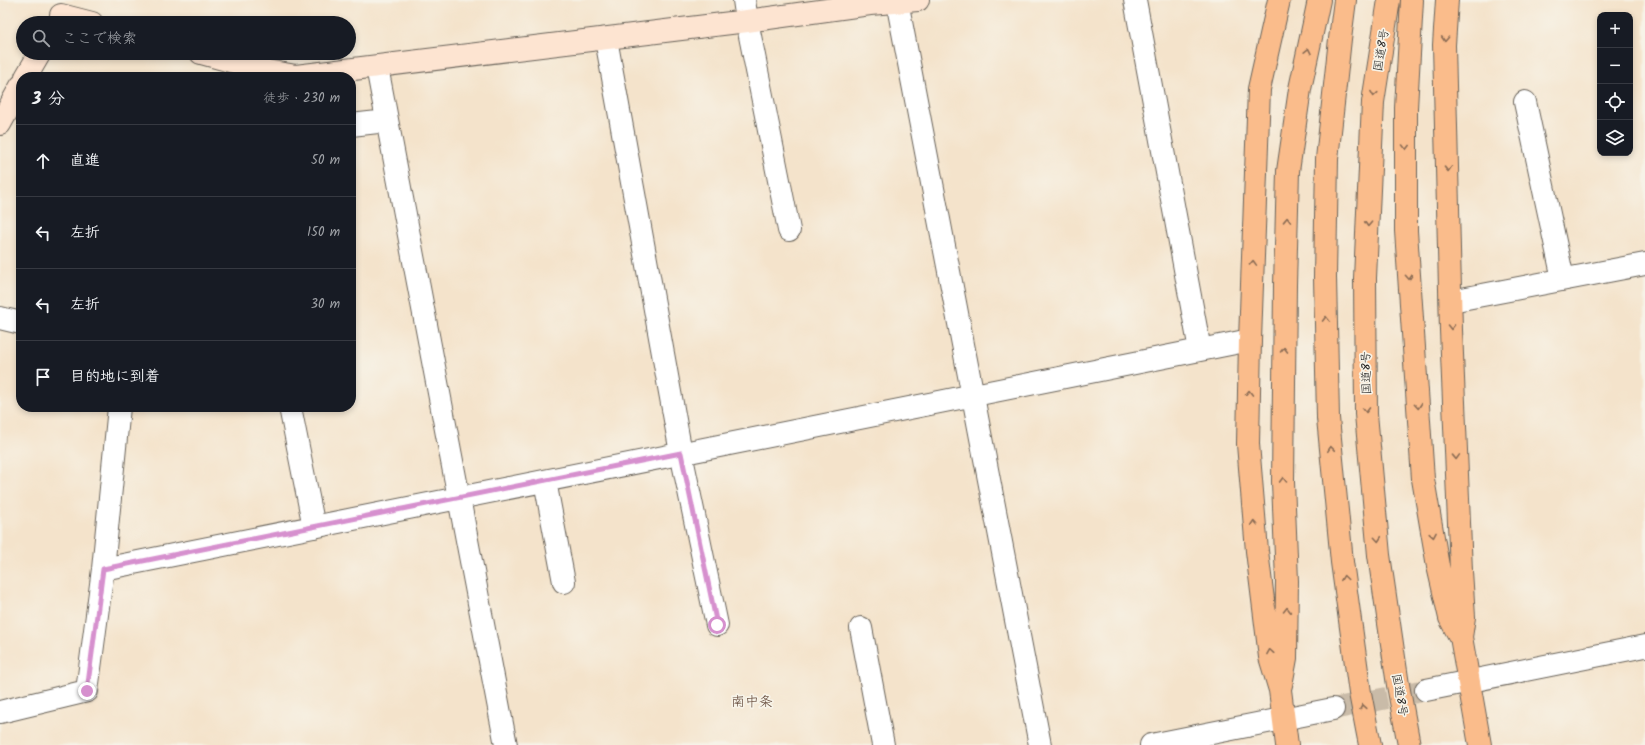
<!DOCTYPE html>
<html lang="ja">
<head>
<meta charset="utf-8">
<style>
  :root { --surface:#171b24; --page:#20242c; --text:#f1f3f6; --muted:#9ea1a6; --line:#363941 }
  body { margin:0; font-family:Kalam,"Klee One",sans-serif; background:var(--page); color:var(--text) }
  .controls { position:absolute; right:12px; top:12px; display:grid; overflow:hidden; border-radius:8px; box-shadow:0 2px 6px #0003 }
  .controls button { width:36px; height:36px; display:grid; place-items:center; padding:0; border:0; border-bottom:1px solid var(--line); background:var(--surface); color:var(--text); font:20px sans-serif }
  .stop { position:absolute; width:12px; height:12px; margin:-9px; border:3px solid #d690ce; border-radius:50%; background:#fff }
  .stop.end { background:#d690ce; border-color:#fff; box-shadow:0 1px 4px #0008 }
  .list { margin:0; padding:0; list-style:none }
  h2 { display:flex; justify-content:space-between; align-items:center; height:52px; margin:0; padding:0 16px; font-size:17px }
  h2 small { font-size:13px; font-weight:400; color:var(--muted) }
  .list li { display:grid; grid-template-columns:26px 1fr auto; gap:12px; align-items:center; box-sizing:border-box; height:72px; padding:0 16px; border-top:1px solid var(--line) }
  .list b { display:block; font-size:15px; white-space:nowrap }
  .list em { font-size:13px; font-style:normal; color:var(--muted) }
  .icon { flex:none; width:22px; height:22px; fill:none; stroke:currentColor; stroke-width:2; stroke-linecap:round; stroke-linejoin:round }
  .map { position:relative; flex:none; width:1645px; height:745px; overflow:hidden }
  .search { position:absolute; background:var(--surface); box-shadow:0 2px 6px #0003; left:16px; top:16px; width:340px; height:44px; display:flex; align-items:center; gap:10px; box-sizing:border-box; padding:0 14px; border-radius:22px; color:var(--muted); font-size:15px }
  .panel { position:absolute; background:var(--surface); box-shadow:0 2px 6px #0003; left:16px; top:72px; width:340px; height:340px; border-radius:16px }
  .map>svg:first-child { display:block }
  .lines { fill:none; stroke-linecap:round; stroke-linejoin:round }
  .street-tunnel { stroke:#c9bba8; stroke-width:22; stroke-dasharray:22 11; stroke-linecap:butt }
  .street-casing { stroke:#686259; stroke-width:24 }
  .secondary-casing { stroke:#686259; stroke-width:24 }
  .highway-casing { stroke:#686259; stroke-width:24 }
  .street { stroke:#fff; stroke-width:22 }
  .secondary { stroke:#fde4d1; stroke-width:22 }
  .highway { stroke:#fabc8b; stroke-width:22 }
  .oneway { stroke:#8b6c54 }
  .route { stroke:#d690ce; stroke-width:5 }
  .labels { text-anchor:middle; stroke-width:3.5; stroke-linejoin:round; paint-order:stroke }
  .street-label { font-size:12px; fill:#1c1c1c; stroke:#f7f3e8 }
  .quarter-label { font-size:14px; fill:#654b3c; stroke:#f7f3e8 }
</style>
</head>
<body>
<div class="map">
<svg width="1645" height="745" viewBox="0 0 1645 745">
  <rect width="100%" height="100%" fill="#f7f3e8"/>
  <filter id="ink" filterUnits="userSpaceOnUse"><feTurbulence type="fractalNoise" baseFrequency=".025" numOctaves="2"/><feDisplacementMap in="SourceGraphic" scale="8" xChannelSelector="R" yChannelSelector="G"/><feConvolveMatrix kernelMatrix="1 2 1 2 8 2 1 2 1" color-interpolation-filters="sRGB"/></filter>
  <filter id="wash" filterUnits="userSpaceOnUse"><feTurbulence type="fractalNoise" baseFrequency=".012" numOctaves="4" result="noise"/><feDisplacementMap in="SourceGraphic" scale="16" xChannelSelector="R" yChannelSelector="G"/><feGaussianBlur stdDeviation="0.9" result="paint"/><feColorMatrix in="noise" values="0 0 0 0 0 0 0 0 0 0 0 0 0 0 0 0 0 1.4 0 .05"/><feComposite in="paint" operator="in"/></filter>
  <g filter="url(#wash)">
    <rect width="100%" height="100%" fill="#f4e3cb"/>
  </g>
  <g filter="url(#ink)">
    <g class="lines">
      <path class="street-tunnel" d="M 1333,709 L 1426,690"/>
      <defs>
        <path id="street" d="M 744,0 L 747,21 L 789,230
          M 1135,0 L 1200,350
          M 897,1 L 1040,745
          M 606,39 L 681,453 L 717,625
          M 377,67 L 506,745
          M 1525,102 L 1563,279
          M 351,125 L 387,121
          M 1451,301 L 1645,264
          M 0,318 L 21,323
          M 290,407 L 314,527
          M 545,481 L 564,582
          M 103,569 L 1250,340
          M 861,628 L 883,745
          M 1426,690 L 1645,646
          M 0,712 L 87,691 L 103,569 L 119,407
          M 1151,745 L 1333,709"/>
        <path id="secondary" d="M 61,15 L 92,23
          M 201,53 L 267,71 L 296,76 L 747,21 L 870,4 L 918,0
          M 26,77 L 40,53
          M 0,124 L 21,86"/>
        <path id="highway" d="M 1279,0 L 1259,89 L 1250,340 L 1248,444 L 1257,551 L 1270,657 L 1280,690 L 1287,745
          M 1345,0 L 1340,39 L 1327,159 L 1325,277 L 1328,418 L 1342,562 L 1360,693 L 1370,745
          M 1389,0 L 1373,102 L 1365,278 L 1366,414 L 1379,555 L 1398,685 L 1409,745
          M 1412,0 L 1406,108 L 1406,231 L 1423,479 L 1438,566 L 1450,618 L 1459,635
          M 1447,0 L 1444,45 L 1451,330 L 1461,571 L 1464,617 L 1461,637 L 1480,745
          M 1281,685 L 1286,658 L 1287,581 L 1283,482 L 1285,285 L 1288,171 L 1300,89 L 1319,0"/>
      </defs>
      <use href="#street" class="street-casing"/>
      <use href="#secondary" class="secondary-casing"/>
      <use href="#highway" class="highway-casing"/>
      <use href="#street" class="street"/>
      <use href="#secondary" class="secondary"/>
      <use href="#highway" class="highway"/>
    </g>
    <defs><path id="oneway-chevron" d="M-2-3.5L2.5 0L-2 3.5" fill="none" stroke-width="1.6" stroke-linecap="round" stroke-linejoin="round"/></defs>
    <g class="oneway">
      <use href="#oneway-chevron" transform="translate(1445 39) rotate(93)"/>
      <use href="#oneway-chevron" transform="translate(1308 51) rotate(-78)"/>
      <use href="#oneway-chevron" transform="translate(1374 94) rotate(99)"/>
      <use href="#oneway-chevron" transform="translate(1406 147) rotate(90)"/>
      <use href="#oneway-chevron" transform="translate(1448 169) rotate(88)"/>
      <use href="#oneway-chevron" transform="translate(1287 220) rotate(-88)"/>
      <use href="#oneway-chevron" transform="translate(1368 224) rotate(93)"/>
      <use href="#oneway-chevron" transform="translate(1253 263) rotate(-88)"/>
      <use href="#oneway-chevron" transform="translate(1409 277) rotate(86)"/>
      <use href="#oneway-chevron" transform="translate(1326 319) rotate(-91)"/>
      <use href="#oneway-chevron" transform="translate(1451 327) rotate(89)"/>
      <use href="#oneway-chevron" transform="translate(1284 350) rotate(-89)"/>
      <use href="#oneway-chevron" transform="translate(1249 393) rotate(-89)"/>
      <use href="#oneway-chevron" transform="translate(1418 406) rotate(85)"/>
      <use href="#oneway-chevron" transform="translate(1366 410) rotate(89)"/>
      <use href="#oneway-chevron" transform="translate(1331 449) rotate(-96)"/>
      <use href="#oneway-chevron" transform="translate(1456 457) rotate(88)"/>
      <use href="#oneway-chevron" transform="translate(1283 480) rotate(-91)"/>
      <use href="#oneway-chevron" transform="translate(1254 523) rotate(-95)"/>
      <use href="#oneway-chevron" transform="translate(1433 535) rotate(80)"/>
      <use href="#oneway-chevron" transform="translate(1378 539) rotate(85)"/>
      <use href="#oneway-chevron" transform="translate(1344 578) rotate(-98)"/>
      <use href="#oneway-chevron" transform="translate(1287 610) rotate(-89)"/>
      <use href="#oneway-chevron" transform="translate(1270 652) rotate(-99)"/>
      <use href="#oneway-chevron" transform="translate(1363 707) rotate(-100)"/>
    </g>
  </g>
  <g class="lines" filter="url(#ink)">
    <path class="route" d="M 87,691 L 103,569 L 681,453 L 717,625"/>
  </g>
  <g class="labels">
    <g class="street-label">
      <text transform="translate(1381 50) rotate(-81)" y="4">国道8号</text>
      <text transform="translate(1366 373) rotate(-91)" y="4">国道8号</text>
      <text transform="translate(1400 695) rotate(80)" y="4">国道8号</text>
    </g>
    <g class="quarter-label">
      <text x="752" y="706">南中条</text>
    </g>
  </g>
</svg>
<div class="controls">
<button>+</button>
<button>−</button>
<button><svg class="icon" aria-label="locate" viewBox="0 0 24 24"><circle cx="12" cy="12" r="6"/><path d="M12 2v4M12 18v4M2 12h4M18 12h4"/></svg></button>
<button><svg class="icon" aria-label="layers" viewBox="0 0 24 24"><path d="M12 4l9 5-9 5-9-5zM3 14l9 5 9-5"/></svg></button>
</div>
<div class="stop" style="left:717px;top:625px"></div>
<div class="stop end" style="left:87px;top:691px"></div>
<div class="search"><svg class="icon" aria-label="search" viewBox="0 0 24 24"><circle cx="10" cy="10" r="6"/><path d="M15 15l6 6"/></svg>ここで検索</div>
<section class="panel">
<h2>3 分<small>徒歩 · 230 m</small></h2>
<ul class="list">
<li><svg class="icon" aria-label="ahead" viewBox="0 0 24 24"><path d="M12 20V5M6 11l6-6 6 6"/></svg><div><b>直進</b></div><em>50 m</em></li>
<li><svg class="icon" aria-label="left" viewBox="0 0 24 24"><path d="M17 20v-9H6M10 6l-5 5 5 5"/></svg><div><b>左折</b></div><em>150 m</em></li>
<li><svg class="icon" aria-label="left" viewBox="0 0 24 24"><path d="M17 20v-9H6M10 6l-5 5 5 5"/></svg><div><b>左折</b></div><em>30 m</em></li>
<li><svg class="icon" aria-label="arrive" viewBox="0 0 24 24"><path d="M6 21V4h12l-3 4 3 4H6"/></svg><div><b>目的地に到着</b></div></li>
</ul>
</section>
</div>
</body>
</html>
